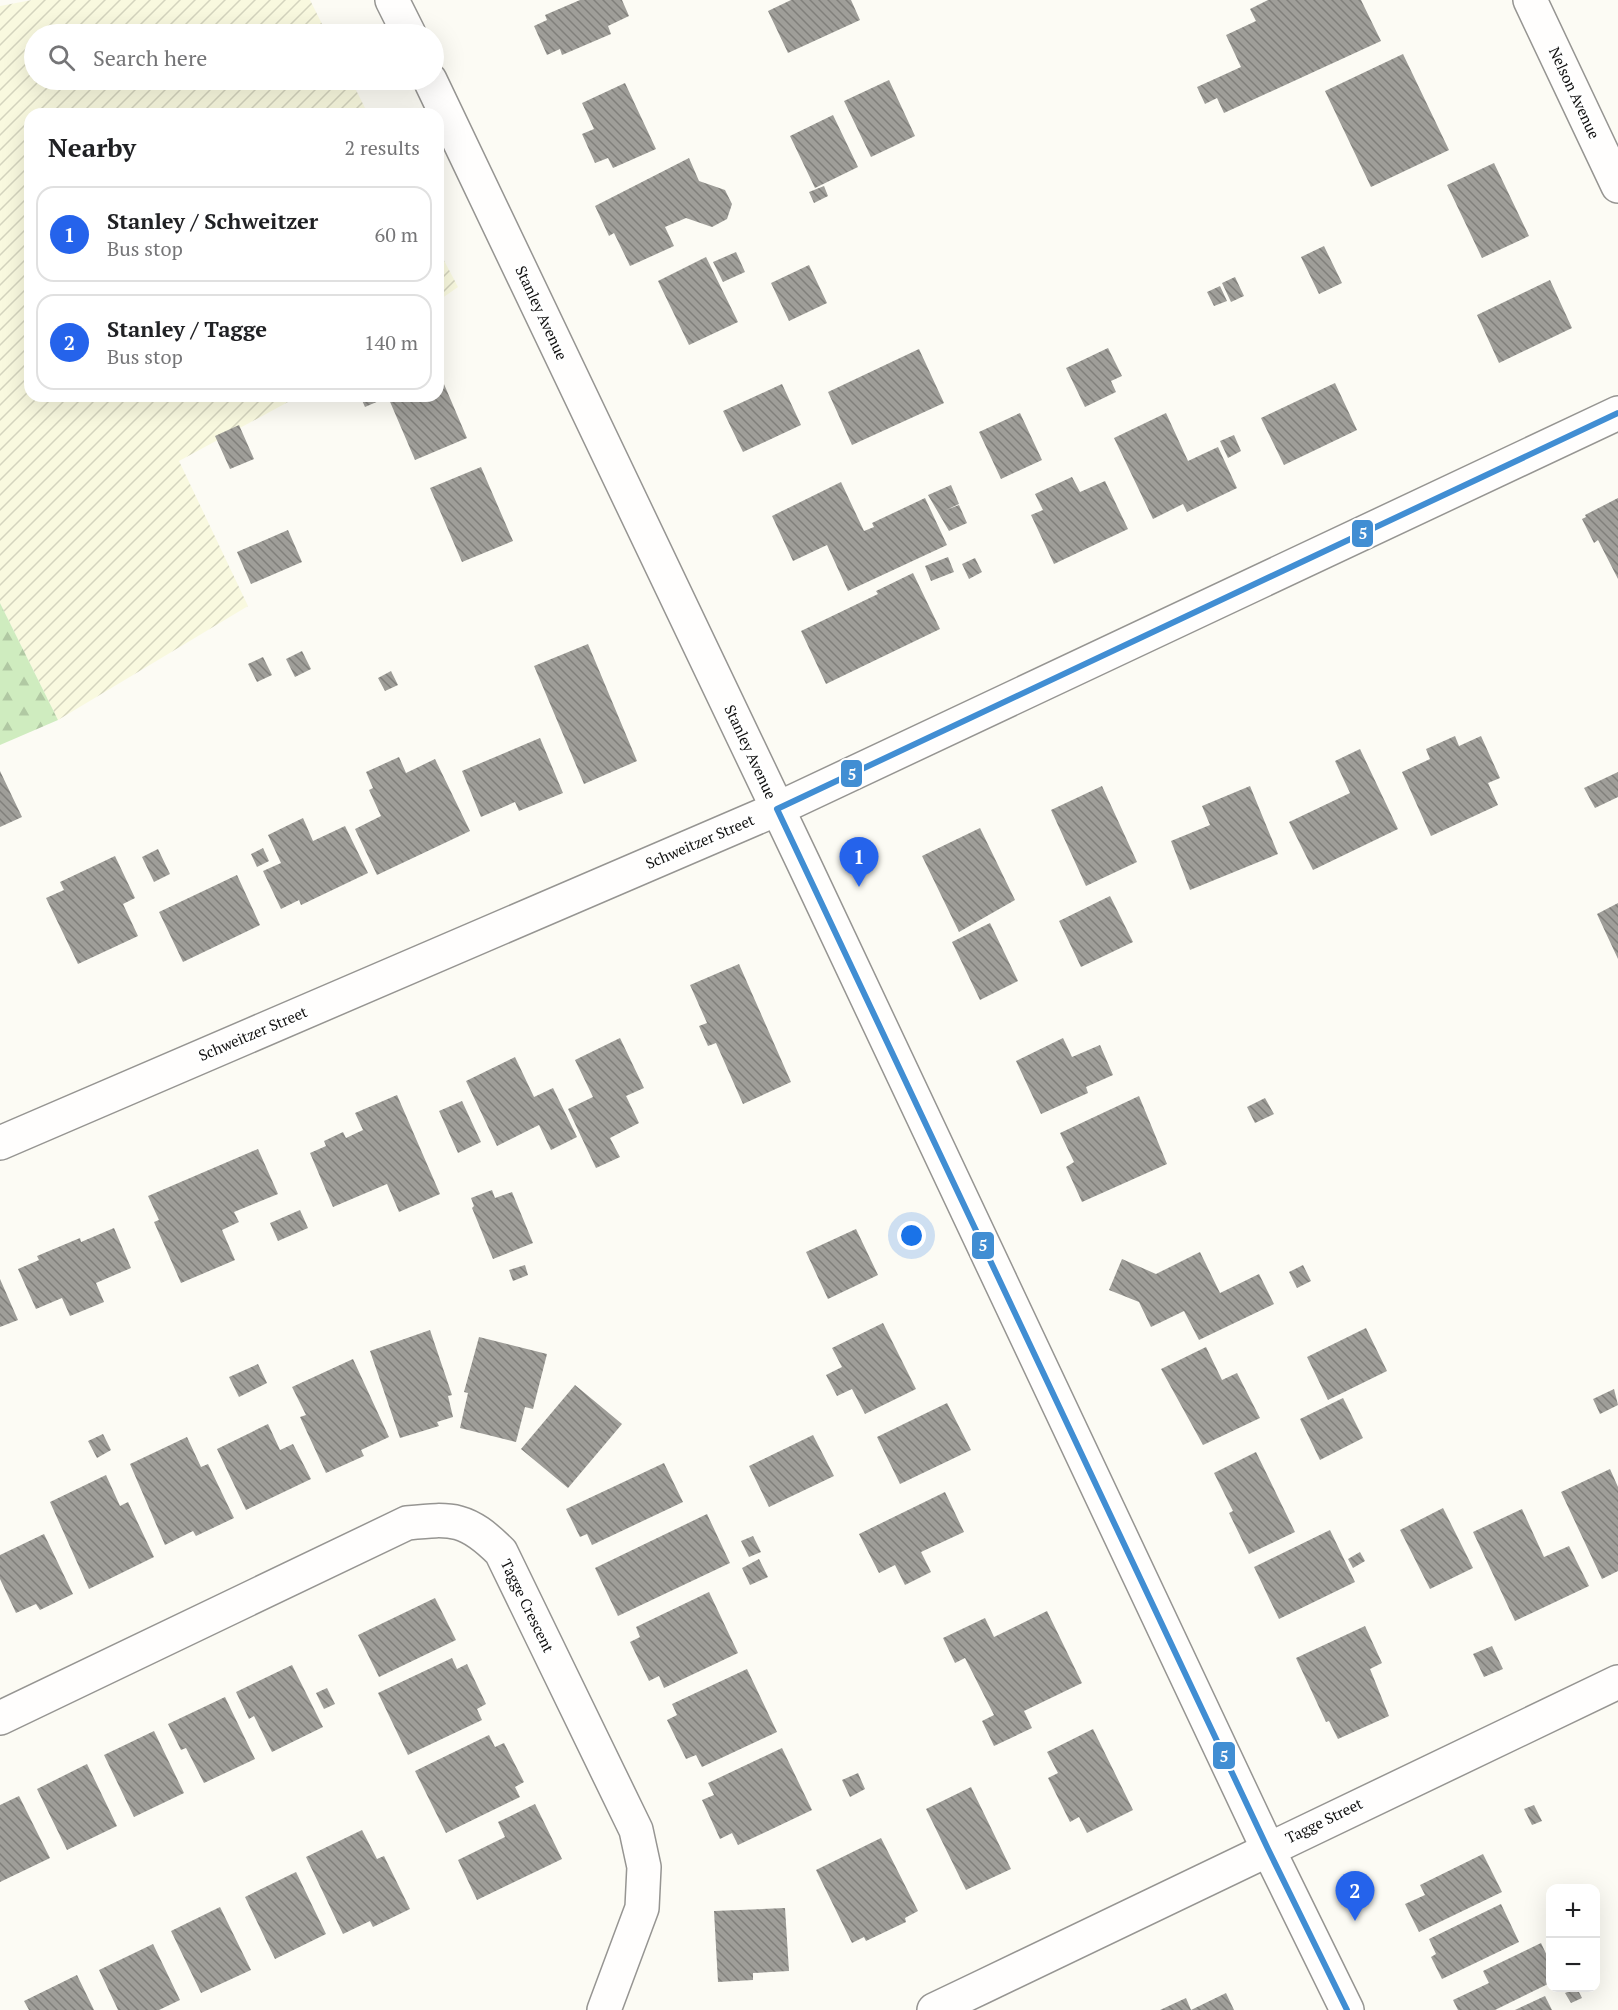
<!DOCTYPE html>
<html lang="en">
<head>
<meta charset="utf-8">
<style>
  :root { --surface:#fff; --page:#f2f2f2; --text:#202124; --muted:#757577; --line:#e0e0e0; --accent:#2563eb }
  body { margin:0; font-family:"PT Serif",serif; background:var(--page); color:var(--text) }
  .controls { position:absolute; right:18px; bottom:18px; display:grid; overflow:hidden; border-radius:12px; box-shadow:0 6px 24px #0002 }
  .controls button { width:54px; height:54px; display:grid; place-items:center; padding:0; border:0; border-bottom:2px solid var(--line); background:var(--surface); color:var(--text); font:30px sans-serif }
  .you { position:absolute; left:912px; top:1236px; width:21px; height:21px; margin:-15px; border:4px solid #fff; border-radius:50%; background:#1a73e8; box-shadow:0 0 0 9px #1a73e833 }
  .badge { display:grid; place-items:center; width:39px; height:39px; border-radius:50%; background:var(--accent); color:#fff; font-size:20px; font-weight:700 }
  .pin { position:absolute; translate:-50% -50px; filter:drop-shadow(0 2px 3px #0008) }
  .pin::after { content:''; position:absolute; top:32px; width:21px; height:18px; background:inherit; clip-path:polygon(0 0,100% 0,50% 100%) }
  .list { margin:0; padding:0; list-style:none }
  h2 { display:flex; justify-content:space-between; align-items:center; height:78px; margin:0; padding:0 24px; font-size:26px }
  h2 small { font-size:20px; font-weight:400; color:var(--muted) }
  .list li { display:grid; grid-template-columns:39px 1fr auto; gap:18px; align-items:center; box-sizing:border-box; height:96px; margin:0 12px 12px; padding:0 12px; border:2px solid var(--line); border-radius:18px }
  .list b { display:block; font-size:22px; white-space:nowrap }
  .list p { margin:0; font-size:20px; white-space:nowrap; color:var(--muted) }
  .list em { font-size:20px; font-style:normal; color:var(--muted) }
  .icon { flex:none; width:33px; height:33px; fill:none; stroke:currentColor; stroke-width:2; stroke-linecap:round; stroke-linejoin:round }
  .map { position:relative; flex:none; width:1618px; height:2010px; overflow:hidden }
  .search { position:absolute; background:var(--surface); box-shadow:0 6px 24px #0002; left:24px; top:24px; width:420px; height:66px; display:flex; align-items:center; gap:15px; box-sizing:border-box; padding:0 21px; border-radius:33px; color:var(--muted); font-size:22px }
  .panel { position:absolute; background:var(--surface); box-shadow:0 6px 24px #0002; left:24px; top:108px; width:420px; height:294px; border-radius:18px }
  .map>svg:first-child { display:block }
  .farmland { fill:url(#farmland-furrows) }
  .forest { fill:url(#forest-firs) }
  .building { fill:url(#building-back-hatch) }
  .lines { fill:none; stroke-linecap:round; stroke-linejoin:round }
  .street-casing { stroke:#969592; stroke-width:36 }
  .street { stroke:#fffefd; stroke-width:33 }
  .bus-1-casing { stroke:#fff; stroke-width:10 }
  .bus-1 { stroke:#418ed3; stroke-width:6 }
  .labels { text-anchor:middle; stroke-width:6; stroke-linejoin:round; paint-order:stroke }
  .street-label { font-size:15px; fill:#0f0f0f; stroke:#fff }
  .line-badge { stroke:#fff; stroke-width:2 }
  .badge-label { font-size:16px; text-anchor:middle; font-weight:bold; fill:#fff }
</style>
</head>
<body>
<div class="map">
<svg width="1618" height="2010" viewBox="0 0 1618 2010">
  <defs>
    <pattern id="farmland-furrows" width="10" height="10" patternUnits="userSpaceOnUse" patternTransform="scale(1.5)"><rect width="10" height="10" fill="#f9f9df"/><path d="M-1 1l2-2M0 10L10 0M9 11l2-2" fill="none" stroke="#d4d4be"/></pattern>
    <pattern id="forest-firs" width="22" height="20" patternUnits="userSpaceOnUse" patternTransform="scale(1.5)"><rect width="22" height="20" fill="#cfecbf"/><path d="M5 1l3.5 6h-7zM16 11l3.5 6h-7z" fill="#b1c9a3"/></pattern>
    <pattern id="building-back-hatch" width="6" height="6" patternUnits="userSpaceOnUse" patternTransform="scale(1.5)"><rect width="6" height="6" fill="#9f9e99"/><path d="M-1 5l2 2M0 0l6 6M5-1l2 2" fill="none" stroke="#807f7b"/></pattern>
  </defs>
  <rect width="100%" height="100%" fill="#fcfbf4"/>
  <path class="farmland" d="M 32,0 L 310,0 L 327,34 L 34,34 L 34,80 L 351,80 L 368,114 L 30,114 L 30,396 L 299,396 L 179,461 L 248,606 L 58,720 L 0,603 L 0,6 Z
    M 438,249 L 458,287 L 438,301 Z"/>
  <path class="forest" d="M 0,603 L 58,720 L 0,745 Z"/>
  <path class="building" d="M 580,0 L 622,0 L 629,16 L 608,26 L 611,34 L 562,55 L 560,49 L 547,55 L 534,26 L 547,20 L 545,15 Z
    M 791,0 L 851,0 L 860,20 L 788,53 L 768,11 Z
    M 1268,0 L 1361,0 L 1381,41 L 1224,113 L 1217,98 L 1205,104 L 1197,87 L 1241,67 L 1226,35 L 1256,21 L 1250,9 Z
    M 1403,54 L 1449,150 L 1371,187 L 1325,91 Z
    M 889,80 L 915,136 L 871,157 L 844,101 Z
    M 625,83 L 656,149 L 613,168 L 608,158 L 595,163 L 582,134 L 594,129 L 582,103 Z
    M 833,115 L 858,167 L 815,188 L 790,136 Z
    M 689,158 L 699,181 L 725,190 L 732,204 L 727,219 L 712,227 L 686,218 L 665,227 L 674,246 L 630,266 L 614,233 L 609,236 L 595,206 Z
    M 1494,163 L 1529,236 L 1482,258 L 1447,185 Z
    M 824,186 L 828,196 L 814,203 L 809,192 Z
    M 1324,246 L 1342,283 L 1319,294 L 1301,257 Z
    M 736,252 L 745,272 L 723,282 L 713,262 Z
    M 706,257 L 738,322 L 689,345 L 658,281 Z
    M 809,265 L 827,303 L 789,321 L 771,283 Z
    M 1235,277 L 1244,296 L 1231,302 L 1222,283 Z
    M 1550,280 L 1572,328 L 1499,363 L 1477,315 Z
    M 1220,286 L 1227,301 L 1214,306 L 1207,292 Z
    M 1108,348 L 1122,376 L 1111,381 L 1116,392 L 1085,407 L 1066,368 Z
    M 919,349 L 944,403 L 852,445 L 828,392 Z
    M 438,370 L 467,438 L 415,460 L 388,397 L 365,407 L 360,396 L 438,396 Z
    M 1335,383 L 1357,430 L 1284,465 L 1261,418 Z
    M 782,384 L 801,425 L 743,452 L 723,411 Z
    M 1020,413 L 1042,460 L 1001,479 L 979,432 Z
    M 1166,413 L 1188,461 L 1218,447 L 1237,488 L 1187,512 L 1183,504 L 1153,519 L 1114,438 Z
    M 239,425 L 254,459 L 230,469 L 215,436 Z
    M 1234,435 L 1241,451 L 1228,458 L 1220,441 Z
    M 481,467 L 513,541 L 462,562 L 430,488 Z
    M 1072,477 L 1080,492 L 1105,481 L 1128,529 L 1054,564 L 1031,515 L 1043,510 L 1035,494 Z
    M 841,482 L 864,531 L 874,527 L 872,523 L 925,498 L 947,545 L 848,591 L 827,545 L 793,561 L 772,516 Z
    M 951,485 L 959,504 L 946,510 L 959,505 L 967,523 L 949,531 L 928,495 Z
    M 1618,498 L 1618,579 L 1598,540 L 1594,543 L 1582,519 L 1586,517 L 1585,515 Z
    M 288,530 L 302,562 L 251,584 L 237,552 Z
    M 948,557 L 954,572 L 931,581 L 925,566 Z
    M 975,558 L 982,572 L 969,579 L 962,564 Z
    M 913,573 L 940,629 L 826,684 L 801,631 L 878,594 L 876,591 Z
    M 588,644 L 637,761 L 584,784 L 534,666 Z
    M 302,651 L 311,669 L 295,677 L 286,659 Z
    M 263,657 L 272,675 L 257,682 L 248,664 Z
    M 391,671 L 398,685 L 385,691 L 378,678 Z
    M 1455,736 L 1459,746 L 1481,736 L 1500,778 L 1488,783 L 1498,805 L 1431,836 L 1402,772 L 1430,759 L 1426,749 Z
    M 540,738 L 563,793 L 519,811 L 515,802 L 481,817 L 462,771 Z
    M 1360,749 L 1398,829 L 1313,870 L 1289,822 L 1350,793 L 1335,761 Z
    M 399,757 L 406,773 L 435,759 L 470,831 L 377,875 L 355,829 L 381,816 L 369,790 L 373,788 L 366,772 Z
    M 0,771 L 22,817 L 0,827 Z
    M 1618,772 L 1618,797 L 1595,808 L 1584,788 Z
    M 1102,786 L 1137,862 L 1086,886 L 1051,810 Z
    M 1250,786 L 1278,854 L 1190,890 L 1171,841 L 1210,825 L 1202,806 Z
    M 303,818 L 313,841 L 345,826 L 368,873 L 301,905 L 299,900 L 281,909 L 263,871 L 281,863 L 268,835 Z
    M 980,828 L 1015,900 L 959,932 L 922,856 Z
    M 263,848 L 269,861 L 257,867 L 251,854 Z
    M 158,849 L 170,874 L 154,882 L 142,857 Z
    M 115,856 L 135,898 L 123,904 L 138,936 L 78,964 L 46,898 L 64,890 L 60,882 Z
    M 237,875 L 260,925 L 183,962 L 159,912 Z
    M 1110,896 L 1133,942 L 1081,967 L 1059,921 Z
    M 1618,903 L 1618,959 L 1597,914 Z
    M 990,923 L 1018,981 L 980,1000 L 952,942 Z
    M 739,964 L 791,1082 L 743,1104 L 716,1043 L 708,1046 L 699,1026 L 707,1023 L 690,985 Z
    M 620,1038 L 644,1088 L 626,1096 L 639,1123 L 610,1138 L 620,1157 L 596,1168 L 568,1109 L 593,1097 L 575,1060 Z
    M 1063,1038 L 1072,1057 L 1100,1045 L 1113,1075 L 1086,1087 L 1088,1093 L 1041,1114 L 1016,1061 Z
    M 515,1057 L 534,1097 L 553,1088 L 577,1137 L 551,1150 L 539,1125 L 497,1146 L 466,1081 Z
    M 397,1095 L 440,1194 L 399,1212 L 387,1184 L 333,1207 L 310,1153 L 326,1146 L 324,1141 L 343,1132 L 346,1138 L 363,1130 L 355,1113 Z
    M 1139,1096 L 1167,1164 L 1082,1202 L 1066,1167 L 1074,1162 L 1060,1133 Z
    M 1265,1098 L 1274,1114 L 1255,1123 L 1247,1107 Z
    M 462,1101 L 481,1142 L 458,1153 L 439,1111 Z
    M 258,1149 L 278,1194 L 234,1212 L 239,1222 L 222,1230 L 235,1260 L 181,1283 L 154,1222 L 159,1220 L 148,1196 Z
    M 492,1190 L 495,1198 L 512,1192 L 533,1243 L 493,1259 L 472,1208 L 474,1206 L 471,1198 Z
    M 300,1210 L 308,1228 L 278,1241 L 270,1223 Z
    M 114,1228 L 131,1268 L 96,1283 L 104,1302 L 70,1316 L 62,1298 L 36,1309 L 18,1269 L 39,1260 L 37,1256 L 80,1238 L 81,1242 Z
    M 856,1229 L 878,1275 L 828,1299 L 806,1252 Z
    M 1200,1252 L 1220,1293 L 1259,1274 L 1274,1304 L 1199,1340 L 1184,1311 L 1151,1327 L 1139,1302 L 1109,1290 L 1122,1259 L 1156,1274 Z
    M 525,1265 L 528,1275 L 513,1281 L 509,1270 Z
    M 1303,1265 L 1311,1281 L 1297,1288 L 1289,1272 Z
    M 0,1279 L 18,1320 L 0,1327 Z
    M 883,1323 L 916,1389 L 865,1414 L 852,1389 L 837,1396 L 826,1375 L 842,1367 L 832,1348 Z
    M 1366,1328 L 1387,1371 L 1328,1400 L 1307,1357 Z
    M 430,1330 L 452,1395 L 448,1396 L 453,1417 L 437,1422 L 439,1426 L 400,1438 L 370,1351 Z
    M 479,1337 L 547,1354 L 533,1409 L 525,1407 L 516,1442 L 460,1428 L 468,1393 L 464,1392 Z
    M 1206,1347 L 1222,1380 L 1237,1373 L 1260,1418 L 1203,1445 L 1161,1369 Z
    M 353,1359 L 389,1437 L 361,1450 L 364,1456 L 326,1473 L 300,1417 L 306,1415 L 292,1387 Z
    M 258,1364 L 267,1383 L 239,1397 L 229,1377 Z
    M 575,1385 L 622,1424 L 568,1488 L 521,1449 Z
    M 1614,1389 L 1618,1405 L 1600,1414 L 1593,1399 Z
    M 1343,1398 L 1363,1438 L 1320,1460 L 1300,1419 Z
    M 947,1403 L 971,1450 L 900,1484 L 877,1437 Z
    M 268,1424 L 280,1450 L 293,1444 L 311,1479 L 246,1510 L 217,1449 Z
    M 103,1434 L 111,1450 L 97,1458 L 88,1441 Z
    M 813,1435 L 834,1476 L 769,1507 L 749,1466 Z
    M 187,1437 L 201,1467 L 208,1464 L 234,1518 L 196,1536 L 193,1531 L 165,1545 L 130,1464 Z
    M 1256,1452 L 1295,1532 L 1249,1554 L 1229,1513 L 1233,1511 L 1214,1473 Z
    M 664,1463 L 683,1502 L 592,1545 L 587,1534 L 580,1537 L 566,1509 Z
    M 1610,1469 L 1618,1487 L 1618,1571 L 1602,1579 L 1561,1492 Z
    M 106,1475 L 120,1506 L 128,1502 L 154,1557 L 89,1589 L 50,1502 Z
    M 945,1492 L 964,1532 L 921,1552 L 931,1572 L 905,1585 L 895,1565 L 879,1573 L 859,1534 Z
    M 1443,1508 L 1473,1568 L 1430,1589 L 1400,1530 Z
    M 1522,1509 L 1544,1557 L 1569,1546 L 1589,1586 L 1515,1621 L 1473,1532 Z
    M 707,1514 L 730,1563 L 618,1616 L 595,1568 Z
    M 1330,1530 L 1355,1582 L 1279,1619 L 1254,1567 Z
    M 44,1534 L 73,1594 L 40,1610 L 36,1604 L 16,1613 L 0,1579 L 0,1555 Z
    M 753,1536 L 761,1552 L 749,1557 L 741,1541 Z
    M 1360,1552 L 1365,1561 L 1353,1568 L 1348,1559 Z
    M 759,1559 L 768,1577 L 750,1585 L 742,1568 Z
    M 709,1592 L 738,1653 L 664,1688 L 659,1676 L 649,1681 L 630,1642 L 640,1637 L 636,1627 Z
    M 435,1598 L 456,1640 L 379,1677 L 358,1635 Z
    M 1047,1611 L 1082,1683 L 1024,1711 L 1032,1728 L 994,1746 L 982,1721 L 994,1715 L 965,1658 L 955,1663 L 943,1638 L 985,1618 L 994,1637 Z
    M 1365,1626 L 1382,1663 L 1370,1669 L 1389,1716 L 1338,1739 L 1329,1721 L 1326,1722 L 1296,1658 Z
    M 1492,1646 L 1503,1669 L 1484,1677 L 1473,1654 Z
    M 452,1658 L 457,1669 L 467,1664 L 486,1704 L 477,1709 L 482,1720 L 408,1755 L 378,1693 Z
    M 292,1665 L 323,1727 L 272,1752 L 254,1716 L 249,1719 L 236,1692 Z
    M 747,1669 L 777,1732 L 702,1767 L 696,1755 L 686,1759 L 667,1720 L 677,1715 L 672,1704 Z
    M 327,1688 L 335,1704 L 324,1709 L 316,1693 Z
    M 225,1697 L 255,1759 L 204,1783 L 186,1748 L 181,1750 L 168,1724 Z
    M 1093,1729 L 1133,1810 L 1087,1833 L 1079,1817 L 1070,1822 L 1048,1778 L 1058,1773 L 1047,1752 Z
    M 154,1731 L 184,1793 L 134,1817 L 104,1755 Z
    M 489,1735 L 495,1747 L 504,1743 L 524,1782 L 515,1787 L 520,1797 L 446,1833 L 415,1771 Z
    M 782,1748 L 812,1810 L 738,1845 L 732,1833 L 720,1839 L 702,1800 L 714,1795 L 708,1783 Z
    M 87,1764 L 117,1826 L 67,1850 L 37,1789 Z
    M 858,1773 L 865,1789 L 850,1797 L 842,1780 Z
    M 971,1787 L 1011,1869 L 966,1890 L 926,1809 Z
    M 19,1796 L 50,1858 L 0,1882 L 0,1805 Z
    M 535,1804 L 562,1859 L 477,1900 L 458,1860 L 505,1837 L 498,1822 Z
    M 1534,1805 L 1542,1821 L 1532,1825 L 1524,1809 Z
    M 362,1830 L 377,1859 L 384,1856 L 410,1909 L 373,1927 L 370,1921 L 343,1934 L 306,1857 Z
    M 881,1838 L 918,1911 L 905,1918 L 906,1922 L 866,1941 L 864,1937 L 852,1943 L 816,1870 Z
    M 1483,1854 L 1502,1892 L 1419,1932 L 1405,1904 L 1425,1895 L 1420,1885 Z
    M 296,1872 L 326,1934 L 275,1959 L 245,1897 Z
    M 1501,1904 L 1519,1942 L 1442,1979 L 1431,1957 L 1436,1954 L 1429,1939 Z
    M 220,1907 L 251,1970 L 201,1993 L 171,1931 Z
    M 785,1908 L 789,1971 L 753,1973 L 753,1980 L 718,1982 L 714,1911 Z
    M 1541,1943 L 1550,1962 L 1550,1983 L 1495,2010 L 1458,2010 L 1453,2000 L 1489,1983 L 1483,1971 Z
    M 153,1944 L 180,2000 L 159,2010 L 118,2010 L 99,1970 Z
    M 77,1975 L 94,2010 L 29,2010 L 24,2001 Z
    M 1577,1988 L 1582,1998 L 1571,2003 L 1565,1993 Z
    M 1226,1993 L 1234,2010 L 1160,2010 L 1186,1998 L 1191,2010 Z
    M 1545,1996 L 1552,2010 L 1515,2010 Z"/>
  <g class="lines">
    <defs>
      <path id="street" d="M 392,0 L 409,34
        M 1530,0 L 1618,186
        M 430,80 L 803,862 L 1268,1849 L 1347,2010
        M 0,1143 L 777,809 L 1618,413
        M 0,1718 L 407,1523 C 453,1518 467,1518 501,1552 L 636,1830 L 644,1867 L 642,1908 L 604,2010
        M 934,2010 C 1162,1901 1389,1790 1618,1682"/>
    </defs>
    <use href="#street" class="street-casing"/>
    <use href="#street" class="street"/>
    <defs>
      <path id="bus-1" d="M 1347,2010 L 1268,1849 L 777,809 L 1618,413"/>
    </defs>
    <use href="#bus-1" class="bus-1-casing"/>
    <use href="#bus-1" class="bus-1"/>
  </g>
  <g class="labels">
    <g class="street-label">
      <text transform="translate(1574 93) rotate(65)" y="5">Nelson Avenue</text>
      <text transform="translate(541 313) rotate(65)" y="5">Stanley Avenue</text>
      <text transform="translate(750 752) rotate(65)" y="5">Stanley Avenue</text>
      <text transform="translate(700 842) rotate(-23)" y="5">Schweitzer Street</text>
      <text transform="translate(253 1034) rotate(-23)" y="5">Schweitzer Street</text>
      <text transform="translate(527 1606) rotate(64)" y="5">Tagge Crescent</text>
      <text transform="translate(1324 1821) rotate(-26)" y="5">Tagge Street</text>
    </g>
  </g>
  <g class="line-badge">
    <rect x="1351" y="519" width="23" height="29" rx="6" fill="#418ed3"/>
    <rect x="840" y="759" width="23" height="29" rx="6" fill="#418ed3"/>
    <rect x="971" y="1231" width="24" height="29" rx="6" fill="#418ed3"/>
    <rect x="1212" y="1741" width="24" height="29" rx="6" fill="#418ed3"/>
  </g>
  <g class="badge-label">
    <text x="1363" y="539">5</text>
    <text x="852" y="780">5</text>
    <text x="983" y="1251">5</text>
    <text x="1224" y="1762">5</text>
  </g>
</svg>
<div class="controls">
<button>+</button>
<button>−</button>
</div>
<div class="you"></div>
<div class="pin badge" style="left:859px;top:887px">1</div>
<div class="pin badge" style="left:1355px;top:1921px">2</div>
<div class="search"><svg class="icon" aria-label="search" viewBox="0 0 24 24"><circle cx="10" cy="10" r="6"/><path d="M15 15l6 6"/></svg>Search here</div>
<section class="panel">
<h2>Nearby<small>2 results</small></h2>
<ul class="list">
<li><span class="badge">1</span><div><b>Stanley / Schweitzer</b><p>Bus stop</p></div><em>60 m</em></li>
<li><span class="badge">2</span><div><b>Stanley / Tagge</b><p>Bus stop</p></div><em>140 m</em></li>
</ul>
</section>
</div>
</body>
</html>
